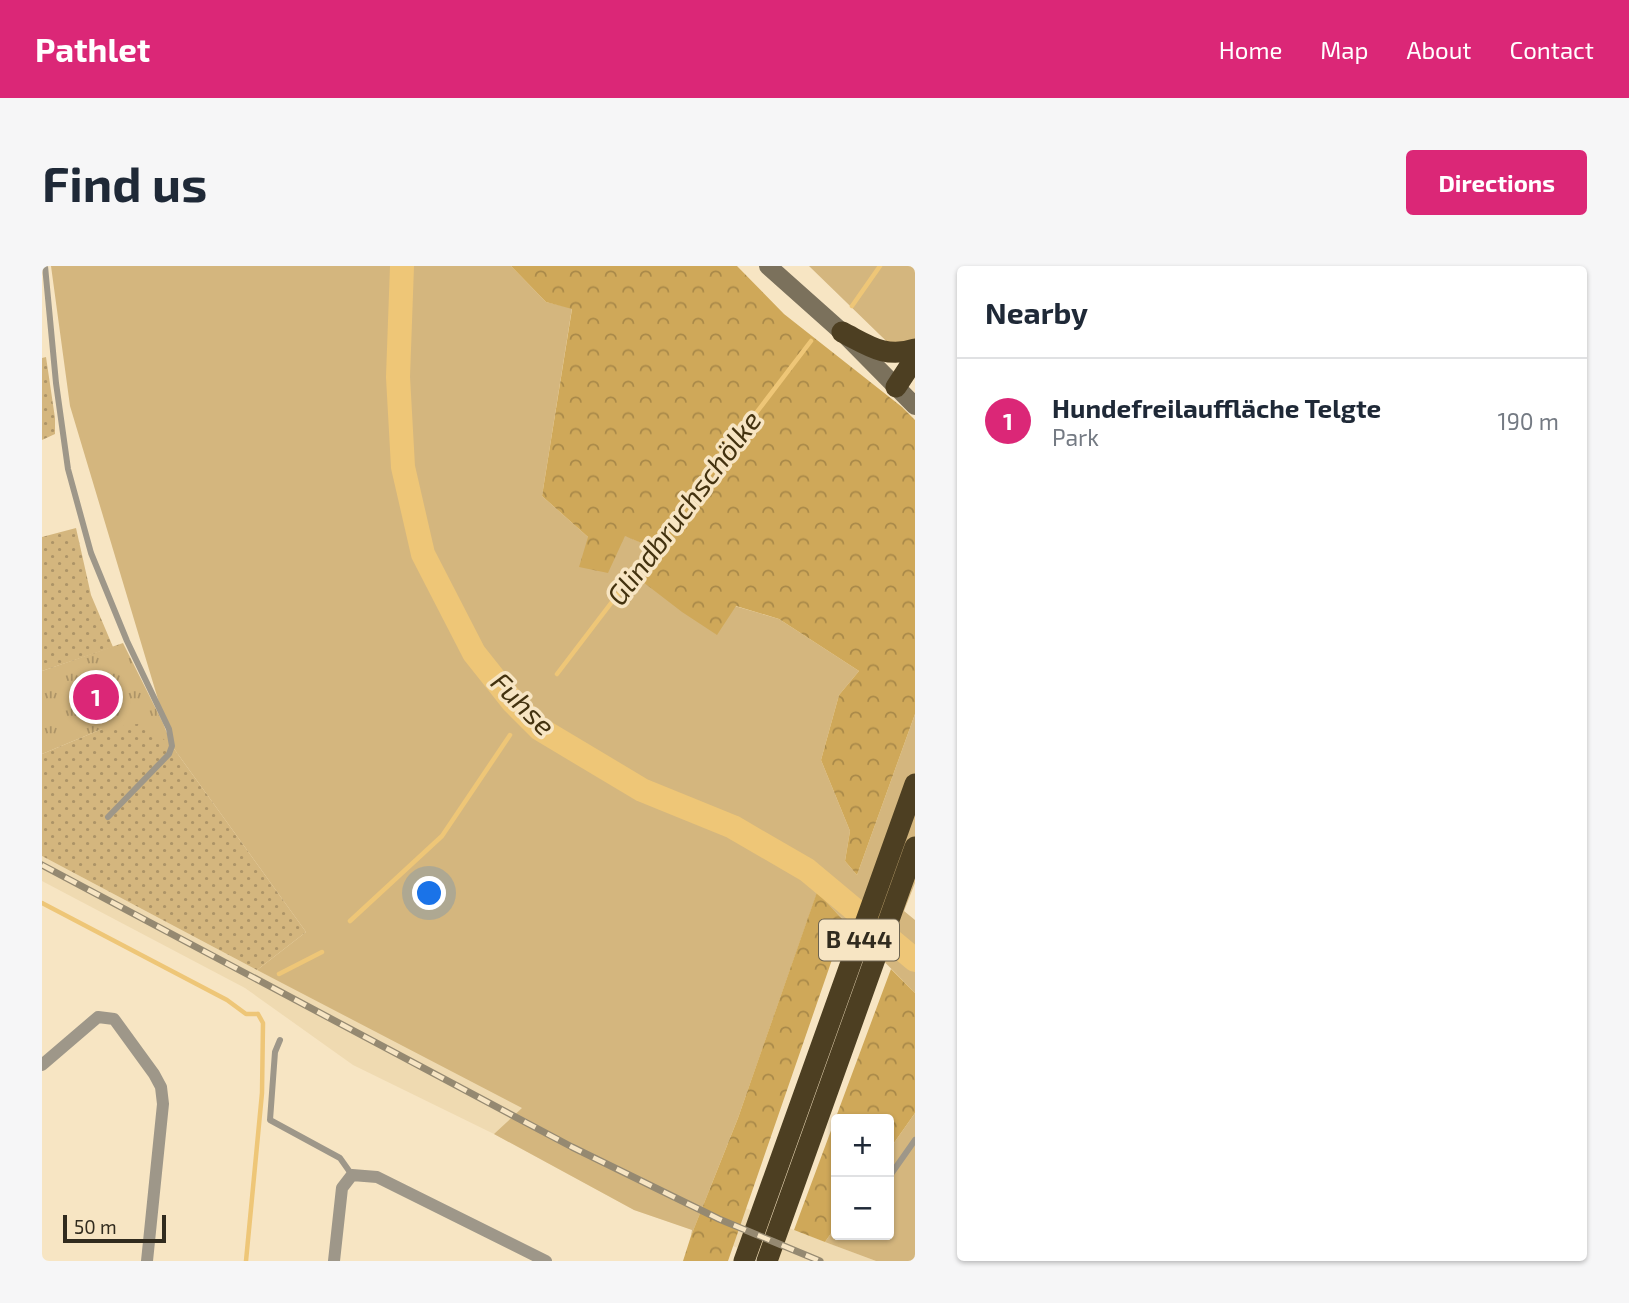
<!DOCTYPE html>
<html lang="en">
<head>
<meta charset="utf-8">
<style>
  :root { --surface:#fff; --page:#f6f6f7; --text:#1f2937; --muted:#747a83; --line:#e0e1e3; --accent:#db2777 }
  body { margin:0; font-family:"Exo 2",sans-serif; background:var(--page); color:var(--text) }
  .controls { position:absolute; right:21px; bottom:21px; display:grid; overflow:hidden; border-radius:7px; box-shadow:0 2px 5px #0004 }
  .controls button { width:63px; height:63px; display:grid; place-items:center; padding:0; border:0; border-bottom:2px solid var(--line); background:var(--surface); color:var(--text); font:35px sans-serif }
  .scale { position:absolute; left:21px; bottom:18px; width:103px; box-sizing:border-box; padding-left:7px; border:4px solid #312b1e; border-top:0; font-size:19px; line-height:24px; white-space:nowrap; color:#312b1e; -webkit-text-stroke:5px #f7e5c3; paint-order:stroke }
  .you { position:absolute; left:388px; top:628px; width:24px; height:24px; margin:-18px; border:5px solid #fff; border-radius:50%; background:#1a73e8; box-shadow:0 0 0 10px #1a73e833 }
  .badge { display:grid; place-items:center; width:46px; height:46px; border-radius:50%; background:var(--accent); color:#fff; font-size:23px; font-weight:700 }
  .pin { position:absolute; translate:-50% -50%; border:4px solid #fff; box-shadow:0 2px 7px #0006 }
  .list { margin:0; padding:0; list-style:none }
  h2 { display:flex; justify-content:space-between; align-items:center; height:91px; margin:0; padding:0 28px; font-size:30px }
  h2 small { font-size:23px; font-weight:400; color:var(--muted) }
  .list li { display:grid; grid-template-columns:46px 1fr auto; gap:21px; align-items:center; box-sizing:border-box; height:126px; padding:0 28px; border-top:2px solid var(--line) }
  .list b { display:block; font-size:26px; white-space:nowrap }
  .list p { margin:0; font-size:23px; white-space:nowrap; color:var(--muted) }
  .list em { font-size:23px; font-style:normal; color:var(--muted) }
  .map { position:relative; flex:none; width:873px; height:995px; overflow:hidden; border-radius:7px }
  header { display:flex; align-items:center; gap:42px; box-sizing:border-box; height:98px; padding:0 35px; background:var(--accent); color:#fff }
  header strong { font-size:33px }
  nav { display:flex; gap:38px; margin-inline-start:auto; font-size:24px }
  .intro { display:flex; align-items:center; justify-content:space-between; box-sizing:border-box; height:168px; padding:0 42px }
  h1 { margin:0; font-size:49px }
  .button { padding:18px 32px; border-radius:7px; background:var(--accent); color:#fff; font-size:24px; font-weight:700 }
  main { display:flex; gap:42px; padding:0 42px }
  aside { flex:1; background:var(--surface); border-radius:7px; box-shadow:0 2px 5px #0004 }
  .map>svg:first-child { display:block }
  .built { fill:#efdab1 }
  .grass { fill:#d4b67e }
  .forest { fill:url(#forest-crowns) }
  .park { fill:url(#park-tufts) }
  .garden { fill:url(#garden-dots) }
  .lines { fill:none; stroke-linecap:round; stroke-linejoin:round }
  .stream { stroke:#eec677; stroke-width:4.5 }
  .river { stroke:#eec677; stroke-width:24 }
  .lane { stroke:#9e9789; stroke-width:6 }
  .street { stroke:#9e9789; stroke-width:12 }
  .secondary { stroke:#7b715c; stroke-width:18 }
  .highway { stroke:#4d3f22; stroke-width:21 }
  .rail-casing { stroke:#958971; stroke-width:7 }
  .rail { stroke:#f7e5c3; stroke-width:4.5; stroke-dasharray:13; stroke-linecap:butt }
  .labels { text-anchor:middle; stroke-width:7; stroke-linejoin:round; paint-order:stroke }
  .shield { fill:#f7e5c3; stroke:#6c6350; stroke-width:2 }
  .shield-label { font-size:24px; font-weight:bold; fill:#312b1e }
  .water-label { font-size:28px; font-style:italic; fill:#43320f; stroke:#f7e5c3 }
</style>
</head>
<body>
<header>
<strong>Pathlet</strong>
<nav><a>Home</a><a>Map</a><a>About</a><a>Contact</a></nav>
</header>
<div class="intro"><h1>Find us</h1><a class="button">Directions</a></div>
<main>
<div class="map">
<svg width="873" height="995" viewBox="0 0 873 995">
  <defs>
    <pattern id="forest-crowns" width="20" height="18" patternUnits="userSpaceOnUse" patternTransform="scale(1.75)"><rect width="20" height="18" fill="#cfa859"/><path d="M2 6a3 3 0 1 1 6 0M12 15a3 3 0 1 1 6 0" fill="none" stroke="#a98949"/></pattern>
    <pattern id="park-tufts" width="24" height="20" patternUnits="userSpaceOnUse" patternTransform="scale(1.75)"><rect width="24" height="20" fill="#d4b67e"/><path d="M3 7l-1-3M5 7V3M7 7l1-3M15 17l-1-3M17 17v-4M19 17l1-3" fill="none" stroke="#ad9467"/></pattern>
    <pattern id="garden-dots" width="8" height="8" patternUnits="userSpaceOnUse" patternTransform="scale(1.75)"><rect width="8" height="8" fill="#d4b67e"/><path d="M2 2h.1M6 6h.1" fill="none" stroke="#ad9467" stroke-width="1.8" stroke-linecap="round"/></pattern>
  </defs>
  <rect width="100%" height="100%" fill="#f7e5c3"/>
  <path class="built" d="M 0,590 L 215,704 L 596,893 L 752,964 L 834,995 L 728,995 L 651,964 L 592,944 L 452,868 L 311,799 L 203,722 L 0,615 Z"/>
  <path class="grass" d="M 9,0 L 469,0 L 504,36 L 530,42 L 500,230 L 546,271 L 582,269 L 611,282 L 674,368 L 693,340 L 737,353 L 817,405 L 797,429 L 779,494 L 808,565 L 803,595 L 815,609 L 873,448 L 873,617 L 862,645 L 873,654 L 873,727 L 775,627 L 696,852 L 649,970 L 650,964 L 592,944 L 452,868 L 480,842 L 215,704 L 264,666 L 130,480 L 28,140 Z
    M 767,0 L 873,0 L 873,103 Z
    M 873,847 L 873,995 L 834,995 L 783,976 L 794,960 L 794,969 L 847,969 L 847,884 Z"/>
  <path class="forest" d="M 469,0 L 695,0 L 742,48 L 860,141 L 873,154 L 873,448 L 815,609 L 803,595 L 808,565 L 779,494 L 797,429 L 817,405 L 737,353 L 694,340 L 675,369 L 640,346 L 601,316 L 611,282 L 583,270 L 566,307 L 537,301 L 546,271 L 500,230 L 530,43 L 504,36 Z
    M 775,626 L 803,656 L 686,995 L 641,995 L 649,970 L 696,852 Z
    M 849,703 L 873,727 L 873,847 L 847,884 L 847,853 L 794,853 L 794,960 L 783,976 L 752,964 Z"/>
  <path class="park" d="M 81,377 L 121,457 L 130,480 L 60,463 L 0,488 L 0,405 Z"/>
  <path class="garden" d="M 4,91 L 13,152 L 13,168 L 0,174 L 0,92 Z
    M 34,262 L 49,329 L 71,381 L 0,405 L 0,271 Z
    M 102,457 L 130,480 L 264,666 L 215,704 L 0,590 L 0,488 L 60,463 Z"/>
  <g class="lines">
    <path class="stream" d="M 810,40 L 838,0
      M 515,408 L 769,75
      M 0,637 L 185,734 L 204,748 L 216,748
      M 308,655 L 400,570 L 468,469
      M 237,708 L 280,686
      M 204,995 L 220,827 L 221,757 L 216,748"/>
    <path class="river" d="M 360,0 L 356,111 L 361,201 L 381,288 L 432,387 L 471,436 L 498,463 L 600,524 L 691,561 L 765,604 L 873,694"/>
    <path class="lane" d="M 3,0 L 14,117 L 26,203 L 49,287 L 85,375 L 127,463 L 130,480 L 127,488 L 66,551
      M 238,774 L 233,786 L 228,854 L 298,892 L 310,909
      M 847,911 L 873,874"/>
    <path class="street" d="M 0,799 L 56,751 L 72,753 L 112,808 L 119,821 L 121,838 L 105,995
      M 292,995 L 300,922 L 310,909 L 335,911 L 504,995"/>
    <path class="secondary" d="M 726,0 L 800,66 L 873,140"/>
    <path class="highway" d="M 800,66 C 826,79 843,93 873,83
      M 854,121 L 873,92
      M 702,995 L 873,518
      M 725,995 L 873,581"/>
    <defs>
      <path id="rail" d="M 0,599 L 530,881 L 677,953 L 778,995"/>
    </defs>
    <use href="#rail" class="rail-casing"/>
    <use href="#rail" class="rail"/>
  </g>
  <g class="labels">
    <rect class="shield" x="777" y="653.5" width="80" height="41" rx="5"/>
    <g class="shield-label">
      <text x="817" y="682">B 444</text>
    </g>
    <g class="water-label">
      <text transform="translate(642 242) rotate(-53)" y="10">Glindbruchschölke</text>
      <text transform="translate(481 438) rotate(45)" y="10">Fuhse</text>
    </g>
  </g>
</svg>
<div class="controls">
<button>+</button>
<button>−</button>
</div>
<div class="scale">50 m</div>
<div class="you"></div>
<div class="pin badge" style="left:54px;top:431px">1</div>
</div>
<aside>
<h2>Nearby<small></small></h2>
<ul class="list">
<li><span class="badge">1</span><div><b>Hundefreilauffläche Telgte</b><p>Park</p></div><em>190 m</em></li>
</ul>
</aside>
</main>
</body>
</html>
